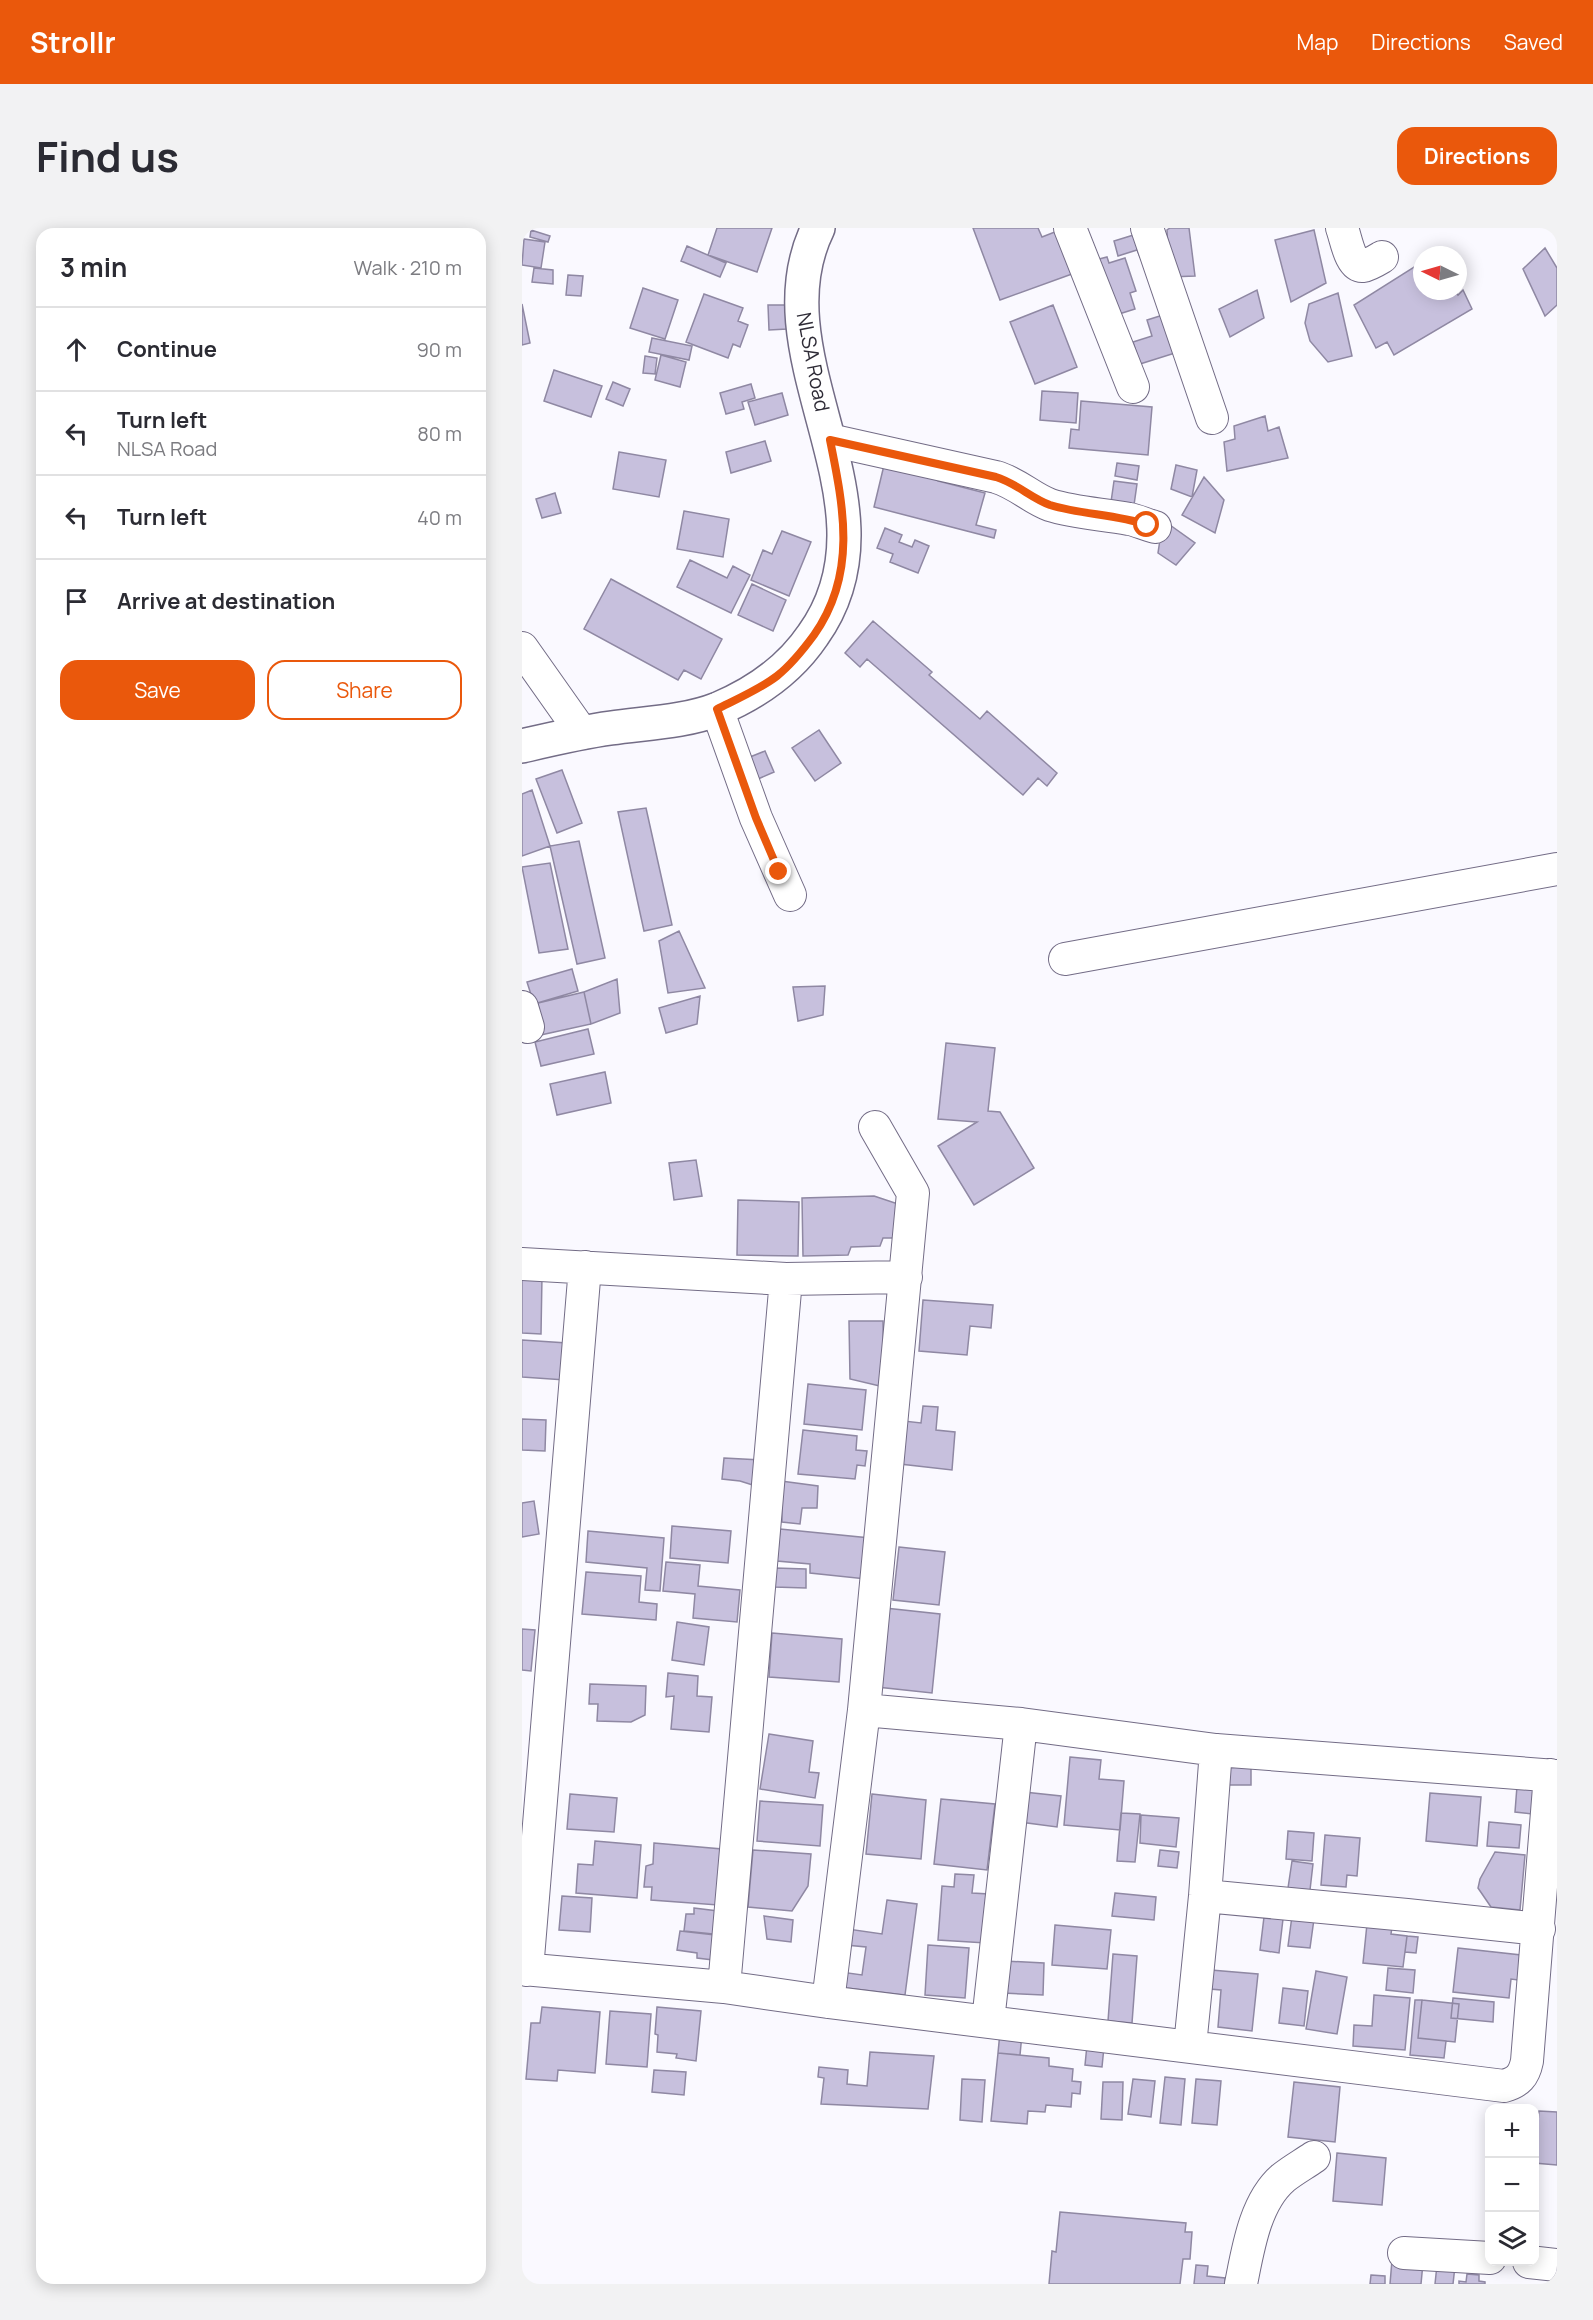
<!DOCTYPE html>
<html lang="en">
<head>
<meta charset="utf-8">
<style>
  :root { --surface:#fff; --page:#f2f2f3; --text:#2b2b33; --muted:#7c7c81; --line:#e1e1e2; --accent:#ea580c }
  body { margin:0; font-family:Manrope,sans-serif; background:var(--page); color:var(--text) }
  .controls { position:absolute; right:18px; bottom:18px; display:grid; overflow:hidden; border-radius:12px; box-shadow:0 3px 15px #0003 }
  .controls button { width:54px; height:54px; display:grid; place-items:center; padding:0; border:0; border-bottom:2px solid var(--line); background:var(--surface); color:var(--text); font:30px sans-serif }
  .compass { position:absolute; left:891px; top:18px; width:54px; height:54px; border-radius:50%; background:var(--surface); box-shadow:0 3px 15px #0003; rotate:275deg }
  .stop { position:absolute; width:18px; height:18px; margin:-14px; border:4px solid #ea580c; border-radius:50%; background:#fff }
  .stop.end { background:#ea580c; border-color:#fff; box-shadow:0 2px 6px #0008 }
  .list { margin:0; padding:0; list-style:none }
  h2 { display:flex; justify-content:space-between; align-items:center; height:78px; margin:0; padding:0 24px; font-size:26px }
  h2 small { font-size:20px; font-weight:400; color:var(--muted) }
  .list li { display:grid; grid-template-columns:39px 1fr auto; gap:18px; align-items:center; box-sizing:border-box; height:84px; padding:0 24px; border-top:2px solid var(--line) }
  .list b { display:block; font-size:22px; white-space:nowrap }
  .list p { margin:0; font-size:20px; white-space:nowrap; color:var(--muted) }
  .list em { font-size:20px; font-style:normal; color:var(--muted) }
  .actions { display:flex; gap:12px; padding:18px 24px }
  .actions a { flex:1; padding:14px 0; border:2px solid var(--accent); border-radius:18px; text-align:center; font-size:21px; color:var(--accent) }
  .actions .main { background:var(--accent); color:#fff }
  .icon { flex:none; width:33px; height:33px; fill:none; stroke:currentColor; stroke-width:2; stroke-linecap:round; stroke-linejoin:round }
  .map { position:relative; flex:none; width:1035px; height:2056px; overflow:hidden; border-radius:18px }
  header { display:flex; align-items:center; gap:36px; box-sizing:border-box; height:84px; padding:0 30px; background:var(--accent); color:#fff }
  header strong { font-size:28px }
  nav { display:flex; gap:33px; margin-inline-start:auto; font-size:21px }
  .intro { display:flex; align-items:center; justify-content:space-between; box-sizing:border-box; height:144px; padding:0 36px }
  h1 { margin:0; font-size:42px }
  .button { padding:15px 27px; border-radius:18px; background:var(--accent); color:#fff; font-size:21px; font-weight:700 }
  main { display:flex; gap:36px; padding:0 36px }
  aside { flex:1; background:var(--surface); border-radius:18px; box-shadow:0 3px 15px #0003 }
  .map>svg:first-child { display:block }
  .building { fill:#c7c0dd; stroke:#8f88a3; stroke-width:1.5 }
  .lines { fill:none; stroke-linecap:round; stroke-linejoin:round }
  .minor-casing { stroke:#736c86; stroke-width:34 }
  .major-casing { stroke:#736c86; stroke-width:36 }
  .minor { stroke:#fff; stroke-width:32 }
  .major { stroke:#fff; stroke-width:33 }
  .route { stroke:#ea580c; stroke-width:8 }
  .labels { text-anchor:middle; stroke-width:5; stroke-linejoin:round; paint-order:stroke }
  .street-label { font-size:20px; fill:#2e2b36; stroke:#fff }
</style>
</head>
<body>
<header>
<strong>Strollr</strong>
<nav><a>Map</a><a>Directions</a><a>Saved</a></nav>
</header>
<div class="intro"><h1>Find us</h1><a class="button">Directions</a></div>
<main>
<aside>
<h2>3 min<small>Walk · 210 m</small></h2>
<ul class="list">
<li><svg class="icon" aria-label="ahead" viewBox="0 0 24 24"><path d="M12 20V5M6 11l6-6 6 6"/></svg><div><b>Continue</b></div><em>90 m</em></li>
<li><svg class="icon" aria-label="left" viewBox="0 0 24 24"><path d="M17 20v-9H6M10 6l-5 5 5 5"/></svg><div><b>Turn left</b><p>NLSA Road</p></div><em>80 m</em></li>
<li><svg class="icon" aria-label="left" viewBox="0 0 24 24"><path d="M17 20v-9H6M10 6l-5 5 5 5"/></svg><div><b>Turn left</b></div><em>40 m</em></li>
<li><svg class="icon" aria-label="arrive" viewBox="0 0 24 24"><path d="M6 21V4h12l-3 4 3 4H6"/></svg><div><b>Arrive at destination</b></div></li>
</ul>
<div class="actions"><a class="main">Save</a><a>Share</a></div>
</aside>
<div class="map">
<svg width="1035" height="2056" viewBox="0 0 1035 2056">
  <rect width="100%" height="100%" fill="#faf9ff"/>
  <path class="building" d="M 195,0 L 250,0 L 235,44 L 186,27 Z
    M 451,0 L 516,0 L 520,9 L 543,0 L 561,42 L 478,72 Z
    M 648,0 L 667,0 L 673,48 L 647,49 L 645,2 Z
    M 9,2 L 28,8 L 26,14 L 8,9 Z
    M 792,2 L 804,55 L 769,74 L 753,12 Z
    M 618,5 L 624,27 L 618,29 L 615,22 L 596,28 L 592,13 Z
    M 2,11 L 23,14 L 19,40 L 0,37 Z
    M 165,18 L 204,35 L 198,49 L 159,33 Z
    M 1023,20 L 1035,40 L 1035,77 L 1023,88 L 1001,41 Z
    M 585,29 L 587,35 L 603,30 L 614,63 L 608,65 L 613,81 L 597,86 L 577,31 Z
    M 900,34 L 900,63 L 933,63 L 936,67 L 941,62 L 950,81 L 872,127 L 865,114 L 854,120 L 832,77 Z
    M 12,40 L 31,42 L 31,56 L 10,54 Z
    M 46,47 L 61,48 L 59,68 L 44,67 Z
    M 121,60 L 156,72 L 143,111 L 108,100 Z
    M 735,62 L 742,90 L 708,109 L 697,81 Z
    M 816,65 L 830,128 L 806,134 L 788,113 L 783,95 L 787,76 Z
    M 182,66 L 221,80 L 216,93 L 226,97 L 218,119 L 211,116 L 206,130 L 164,114 Z
    M 0,76 L 8,115 L 0,117 Z
    M 246,77 L 264,77 L 265,101 L 247,102 Z
    M 531,77 L 555,139 L 513,156 L 488,94 Z
    M 641,87 L 653,125 L 618,136 L 611,114 L 630,108 L 625,92 Z
    M 130,110 L 170,118 L 167,132 L 127,124 Z
    M 139,127 L 164,134 L 158,159 L 133,152 Z
    M 123,128 L 135,130 L 133,146 L 121,145 Z
    M 32,142 L 80,158 L 69,189 L 22,173 Z
    M 91,154 L 108,161 L 101,178 L 84,171 Z
    M 229,156 L 233,170 L 220,174 L 222,181 L 204,186 L 198,165 Z
    M 520,163 L 556,165 L 554,195 L 518,192 Z
    M 260,165 L 266,187 L 233,197 L 226,174 Z
    M 559,173 L 630,179 L 626,227 L 547,220 L 549,201 L 557,202 Z
    M 743,188 L 746,203 L 757,199 L 766,230 L 705,243 L 702,214 L 713,211 L 712,198 Z
    M 243,213 L 249,233 L 209,245 L 204,224 Z
    M 97,224 L 144,232 L 137,269 L 91,261 Z
    M 363,233 L 417,247 L 416,253 L 463,265 L 454,297 L 474,302 L 472,310 L 352,279 Z
    M 595,235 L 617,238 L 615,252 L 593,248 Z
    M 654,237 L 675,242 L 670,269 L 649,261 Z
    M 682,249 L 702,272 L 693,305 L 660,287 Z
    M 592,253 L 615,256 L 611,284 L 588,281 Z
    M 33,265 L 39,285 L 20,290 L 14,271 Z
    M 162,283 L 207,291 L 201,329 L 155,321 Z
    M 641,292 L 673,315 L 654,337 L 636,325 Z
    M 363,300 L 380,307 L 377,314 L 390,319 L 393,312 L 407,318 L 396,345 L 368,334 L 371,326 L 355,320 Z
    M 260,303 L 289,314 L 267,368 L 229,352 L 241,322 L 250,326 Z
    M 168,332 L 205,350 L 211,338 L 228,347 L 209,385 L 155,359 Z
    M 89,351 L 200,411 L 179,451 L 162,442 L 156,452 L 62,401 Z
    M 230,356 L 264,372 L 251,403 L 216,387 Z
    M 351,393 L 410,444 L 407,447 L 458,491 L 465,483 L 535,545 L 525,558 L 516,550 L 501,567 L 345,431 L 338,439 L 323,425 Z
    M 297,502 L 319,535 L 293,553 L 270,520 Z
    M 243,523 L 252,544 L 227,555 L 218,533 Z
    M 40,542 L 60,595 L 35,605 L 14,551 Z
    M 10,562 L 28,618 L 0,628 L 0,566 Z
    M 124,580 L 150,697 L 122,703 L 96,584 Z
    M 57,613 L 83,730 L 55,736 L 28,618 Z
    M 28,635 L 46,721 L 17,725 L 0,639 Z
    M 157,703 L 183,760 L 146,765 L 137,713 Z
    M 50,741 L 56,763 L 12,776 L 5,754 Z
    M 95,751 L 98,785 L 69,796 L 62,764 Z
    M 303,758 L 301,787 L 276,793 L 271,759 Z
    M 62,764 L 69,796 L 14,808 L 12,776 Z
    M 178,768 L 175,796 L 144,805 L 137,780 Z
    M 66,801 L 72,826 L 19,838 L 13,814 Z
    M 424,815 L 473,820 L 466,883 L 478,884 L 512,940 L 452,977 L 416,918 L 455,894 L 416,891 Z
    M 83,844 L 89,875 L 35,887 L 28,856 Z
    M 174,932 L 180,968 L 152,972 L 147,935 Z
    M 352,968 L 394,982 L 394,1010 L 361,1010 L 358,1018 L 329,1019 L 326,1027 L 281,1028 L 280,970 Z
    M 216,972 L 277,974 L 276,1028 L 215,1027 Z
    M 0,1048 L 20,1048 L 19,1106 L 0,1105 Z
    M 401,1072 L 471,1077 L 469,1100 L 448,1098 L 445,1127 L 397,1123 Z
    M 327,1093 L 361,1093 L 362,1159 L 328,1151 Z
    M 0,1112 L 45,1115 L 43,1152 L 0,1149 Z
    M 286,1156 L 344,1162 L 340,1202 L 282,1196 Z
    M 401,1178 L 416,1179 L 414,1202 L 433,1204 L 430,1242 L 378,1236 L 382,1193 L 399,1195 Z
    M 0,1191 L 24,1192 L 23,1223 L 0,1222 Z
    M 281,1202 L 335,1208 L 334,1222 L 345,1223 L 343,1238 L 335,1237 L 333,1251 L 276,1246 Z
    M 202,1230 L 239,1232 L 237,1259 L 218,1253 L 200,1251 Z
    M 259,1253 L 296,1258 L 295,1280 L 280,1280 L 278,1296 L 260,1294 Z
    M 12,1273 L 17,1306 L 0,1309 L 0,1275 Z
    M 150,1298 L 209,1303 L 206,1335 L 148,1330 Z
    M 258,1301 L 348,1310 L 344,1351 L 288,1345 L 288,1336 L 255,1333 Z
    M 66,1303 L 142,1310 L 138,1363 L 123,1362 L 125,1340 L 64,1334 Z
    M 377,1319 L 423,1324 L 417,1377 L 371,1372 Z
    M 144,1334 L 178,1337 L 176,1358 L 218,1362 L 215,1394 L 171,1390 L 173,1366 L 141,1363 Z
    M 253,1340 L 284,1341 L 284,1360 L 252,1359 Z
    M 64,1344 L 119,1348 L 117,1374 L 135,1376 L 134,1392 L 60,1386 Z
    M 363,1380 L 418,1386 L 410,1465 L 355,1459 Z
    M 155,1394 L 187,1399 L 182,1437 L 150,1432 Z
    M 0,1401 L 13,1402 L 9,1443 L 0,1442 Z
    M 250,1405 L 320,1411 L 317,1454 L 247,1449 Z
    M 146,1445 L 176,1448 L 175,1468 L 190,1469 L 187,1504 L 149,1501 L 152,1468 L 144,1469 Z
    M 68,1456 L 124,1458 L 123,1487 L 109,1494 L 75,1493 L 76,1476 L 67,1476 Z
    M 247,1506 L 291,1513 L 287,1544 L 297,1545 L 293,1570 L 238,1561 Z
    M 548,1529 L 579,1532 L 577,1551 L 602,1553 L 598,1602 L 542,1597 Z
    M 707,1531 L 729,1533 L 729,1557 L 704,1557 Z
    M 995,1558 L 1013,1560 L 1010,1586 L 993,1584 Z
    M 502,1564 L 539,1568 L 535,1599 L 498,1594 Z
    M 908,1565 L 959,1569 L 955,1618 L 904,1613 Z
    M 48,1566 L 95,1570 L 92,1604 L 45,1601 Z
    M 350,1566 L 404,1572 L 399,1631 L 344,1626 Z
    M 419,1571 L 473,1576 L 465,1642 L 412,1636 Z
    M 238,1573 L 301,1577 L 298,1618 L 235,1613 Z
    M 599,1585 L 618,1586 L 613,1634 L 595,1633 Z
    M 619,1587 L 657,1590 L 654,1619 L 618,1615 Z
    M 967,1594 L 999,1597 L 997,1620 L 965,1618 Z
    M 766,1603 L 792,1605 L 790,1633 L 764,1631 Z
    M 803,1607 L 838,1610 L 835,1648 L 825,1647 L 824,1659 L 799,1657 Z
    M 73,1613 L 119,1617 L 115,1670 L 54,1665 L 56,1636 L 71,1637 Z
    M 132,1615 L 200,1621 L 196,1677 L 129,1672 L 130,1659 L 122,1659 L 124,1638 L 131,1636 Z
    M 231,1622 L 289,1626 L 286,1658 L 270,1683 L 226,1679 Z
    M 638,1622 L 657,1624 L 655,1640 L 636,1638 Z
    M 973,1624 L 1003,1627 L 998,1682 L 969,1679 L 956,1660 L 958,1651 Z
    M 770,1633 L 791,1636 L 788,1662 L 766,1660 Z
    M 433,1646 L 452,1647 L 450,1665 L 467,1666 L 464,1715 L 416,1712 L 420,1658 L 432,1659 Z
    M 593,1665 L 634,1669 L 632,1692 L 590,1688 Z
    M 40,1668 L 70,1670 L 68,1704 L 37,1702 Z
    M 365,1672 L 395,1676 L 383,1767 L 317,1759 L 319,1744 L 340,1747 L 344,1719 L 324,1717 L 326,1701 L 360,1706 Z
    M 172,1680 L 204,1684 L 201,1707 L 162,1703 L 164,1686 L 172,1686 Z
    M 242,1688 L 271,1692 L 269,1714 L 245,1711 Z
    M 770,1688 L 792,1691 L 788,1720 L 766,1718 Z
    M 742,1689 L 761,1691 L 757,1725 L 738,1722 Z
    M 845,1696 L 870,1699 L 869,1706 L 885,1708 L 881,1739 L 841,1735 Z
    M 533,1697 L 589,1702 L 585,1741 L 530,1737 Z
    M 158,1703 L 202,1708 L 199,1733 L 175,1730 L 175,1725 L 155,1722 Z
    M 885,1708 L 896,1709 L 894,1725 L 883,1724 Z
    M 406,1717 L 447,1720 L 443,1770 L 403,1767 Z
    M 936,1720 L 999,1727 L 996,1752 L 989,1751 L 987,1770 L 931,1764 Z
    M 591,1726 L 615,1728 L 610,1795 L 586,1793 Z
    M 483,1733 L 522,1735 L 521,1767 L 481,1765 Z
    M 866,1740 L 893,1742 L 891,1765 L 864,1762 Z
    M 689,1742 L 736,1746 L 730,1803 L 696,1799 L 699,1762 L 688,1761 Z
    M 794,1743 L 825,1749 L 815,1806 L 784,1801 Z
    M 761,1760 L 786,1763 L 782,1798 L 757,1795 Z
    M 852,1767 L 888,1770 L 883,1822 L 831,1818 L 832,1797 L 850,1798 Z
    M 931,1770 L 972,1774 L 971,1794 L 929,1790 Z
    M 893,1772 L 900,1772 L 896,1810 L 924,1813 L 922,1830 L 888,1827 Z
    M 900,1772 L 937,1776 L 933,1814 L 896,1810 Z
    M 20,1779 L 78,1784 L 73,1845 L 36,1842 L 35,1853 L 4,1851 L 9,1795 L 18,1795 Z
    M 135,1779 L 179,1783 L 174,1833 L 154,1830 L 155,1826 L 135,1824 L 136,1807 L 133,1806 Z
    M 88,1783 L 129,1786 L 125,1839 L 84,1836 Z
    M 478,1804 L 500,1806 L 498,1827 L 476,1825 Z
    M 565,1817 L 582,1819 L 580,1839 L 563,1837 Z
    M 348,1824 L 412,1828 L 406,1881 L 299,1876 L 302,1850 L 296,1849 L 297,1839 L 326,1842 L 325,1856 L 345,1858 Z
    M 476,1825 L 527,1830 L 527,1838 L 551,1841 L 550,1853 L 559,1854 L 558,1866 L 550,1865 L 549,1879 L 524,1877 L 523,1884 L 506,1883 L 505,1896 L 469,1893 Z
    M 132,1842 L 164,1844 L 162,1867 L 130,1864 Z
    M 643,1849 L 663,1851 L 659,1897 L 638,1895 Z
    M 440,1851 L 463,1852 L 460,1894 L 438,1892 Z
    M 611,1851 L 633,1853 L 629,1889 L 606,1886 Z
    M 674,1851 L 699,1853 L 695,1897 L 670,1895 Z
    M 581,1854 L 601,1854 L 600,1892 L 579,1891 Z
    M 772,1854 L 818,1859 L 813,1914 L 766,1909 Z
    M 1017,1883 L 1035,1884 L 1035,1937 L 1012,1935 Z
    M 815,1925 L 864,1930 L 860,1977 L 811,1973 Z
    M 538,1984 L 664,1995 L 663,2004 L 670,2004 L 668,2031 L 661,2031 L 658,2056 L 527,2056 L 530,2023 L 534,2024 Z
    M 870,2032 L 901,2035 L 899,2056 L 868,2056 Z
    M 674,2037 L 686,2038 L 685,2048 L 703,2050 L 703,2056 L 672,2056 Z
    M 915,2037 L 933,2038 L 931,2056 L 913,2056 Z
    M 945,2046 L 957,2047 L 957,2053 L 963,2054 L 963,2056 L 937,2056 L 937,2053 L 944,2054 Z
    M 849,2047 L 863,2048 L 863,2056 L 848,2056 Z"/>
  <g class="lines">
    <defs>
      <path id="minor" d="M 548,0 L 611,159
        M 625,0 L 690,190
        M 820,0 C 824,10 828,39 841,38 C 847,37 855,32 860,29
        M 308,212 L 474,249 C 495,255 509,270 528,277 C 553,285 581,286 607,291 C 615,292 624,297 633,299
        M 0,420 L 60,505
        M 195,481 L 234,590 L 268,667
        M 543,731 L 1035,641
        M 0,779 L 6,799
        M 0,1036 L 264,1051 L 384,1049
        M 342,1482 L 499,1496 L 694,1522 L 1035,1548
        M 683,1668 L 885,1687 L 1017,1701
        M 0,1741 L 202,1759 L 306,1774 L 982,1858 C 996,1854 1002,1848 1005,1833 L 1028,1547
        M 5,1742 L 63,1039
        M 202,1759 L 264,1051
        M 306,1774 L 342,1482 L 391,965 L 353,899
        M 466,1793 L 499,1496
        M 668,1818 L 683,1668 L 694,1522
        M 882,2025 L 968,2030
        M 1007,2034 L 1035,2037
        M 719,2056 C 726,2021 733,1974 761,1950 C 771,1942 782,1936 792,1929"/>
      <path id="major" d="M 0,518 C 30,511 59,504 89,500 C 124,495 163,494 196,481 C 234,465 268,441 291,407 C 384,277 232,130 296,0"/>
    </defs>
    <use href="#minor" class="minor-casing"/>
    <use href="#major" class="major-casing"/>
    <use href="#minor" class="minor"/>
    <use href="#major" class="major"/>
  </g>
  <g class="lines">
    <path class="route" d="M 257,644 L 234,590 L 195,481 C 215,471 238,461 255,448 C 270,436 281,422 292,407 C 335,346 322,281 308,212 L 474,249 C 494,255 509,270 528,277 C 560,287 594,286 625,297"/>
  </g>
  <g class="labels">
    <g class="street-label">
      <text transform="translate(291 134) rotate(79)" y="7">NLSA Road</text>
    </g>
  </g>
</svg>
<div class="controls">
<button>+</button>
<button>−</button>
<button><svg class="icon" aria-label="layers" viewBox="0 0 24 24"><path d="M12 4l9 5-9 5-9-5zM3 14l9 5 9-5"/></svg></button>
</div>
<svg class="compass" viewBox="-18 -18 36 36"><path d="M0-13l5 13h-10z" fill="#e53935"/><path d="M0 13l5-13h-10z" fill="#7c7c81"/></svg>
<div class="stop" style="left:625px;top:297px"></div>
<div class="stop end" style="left:257px;top:644px"></div>
</div>
</main>
</body>
</html>
